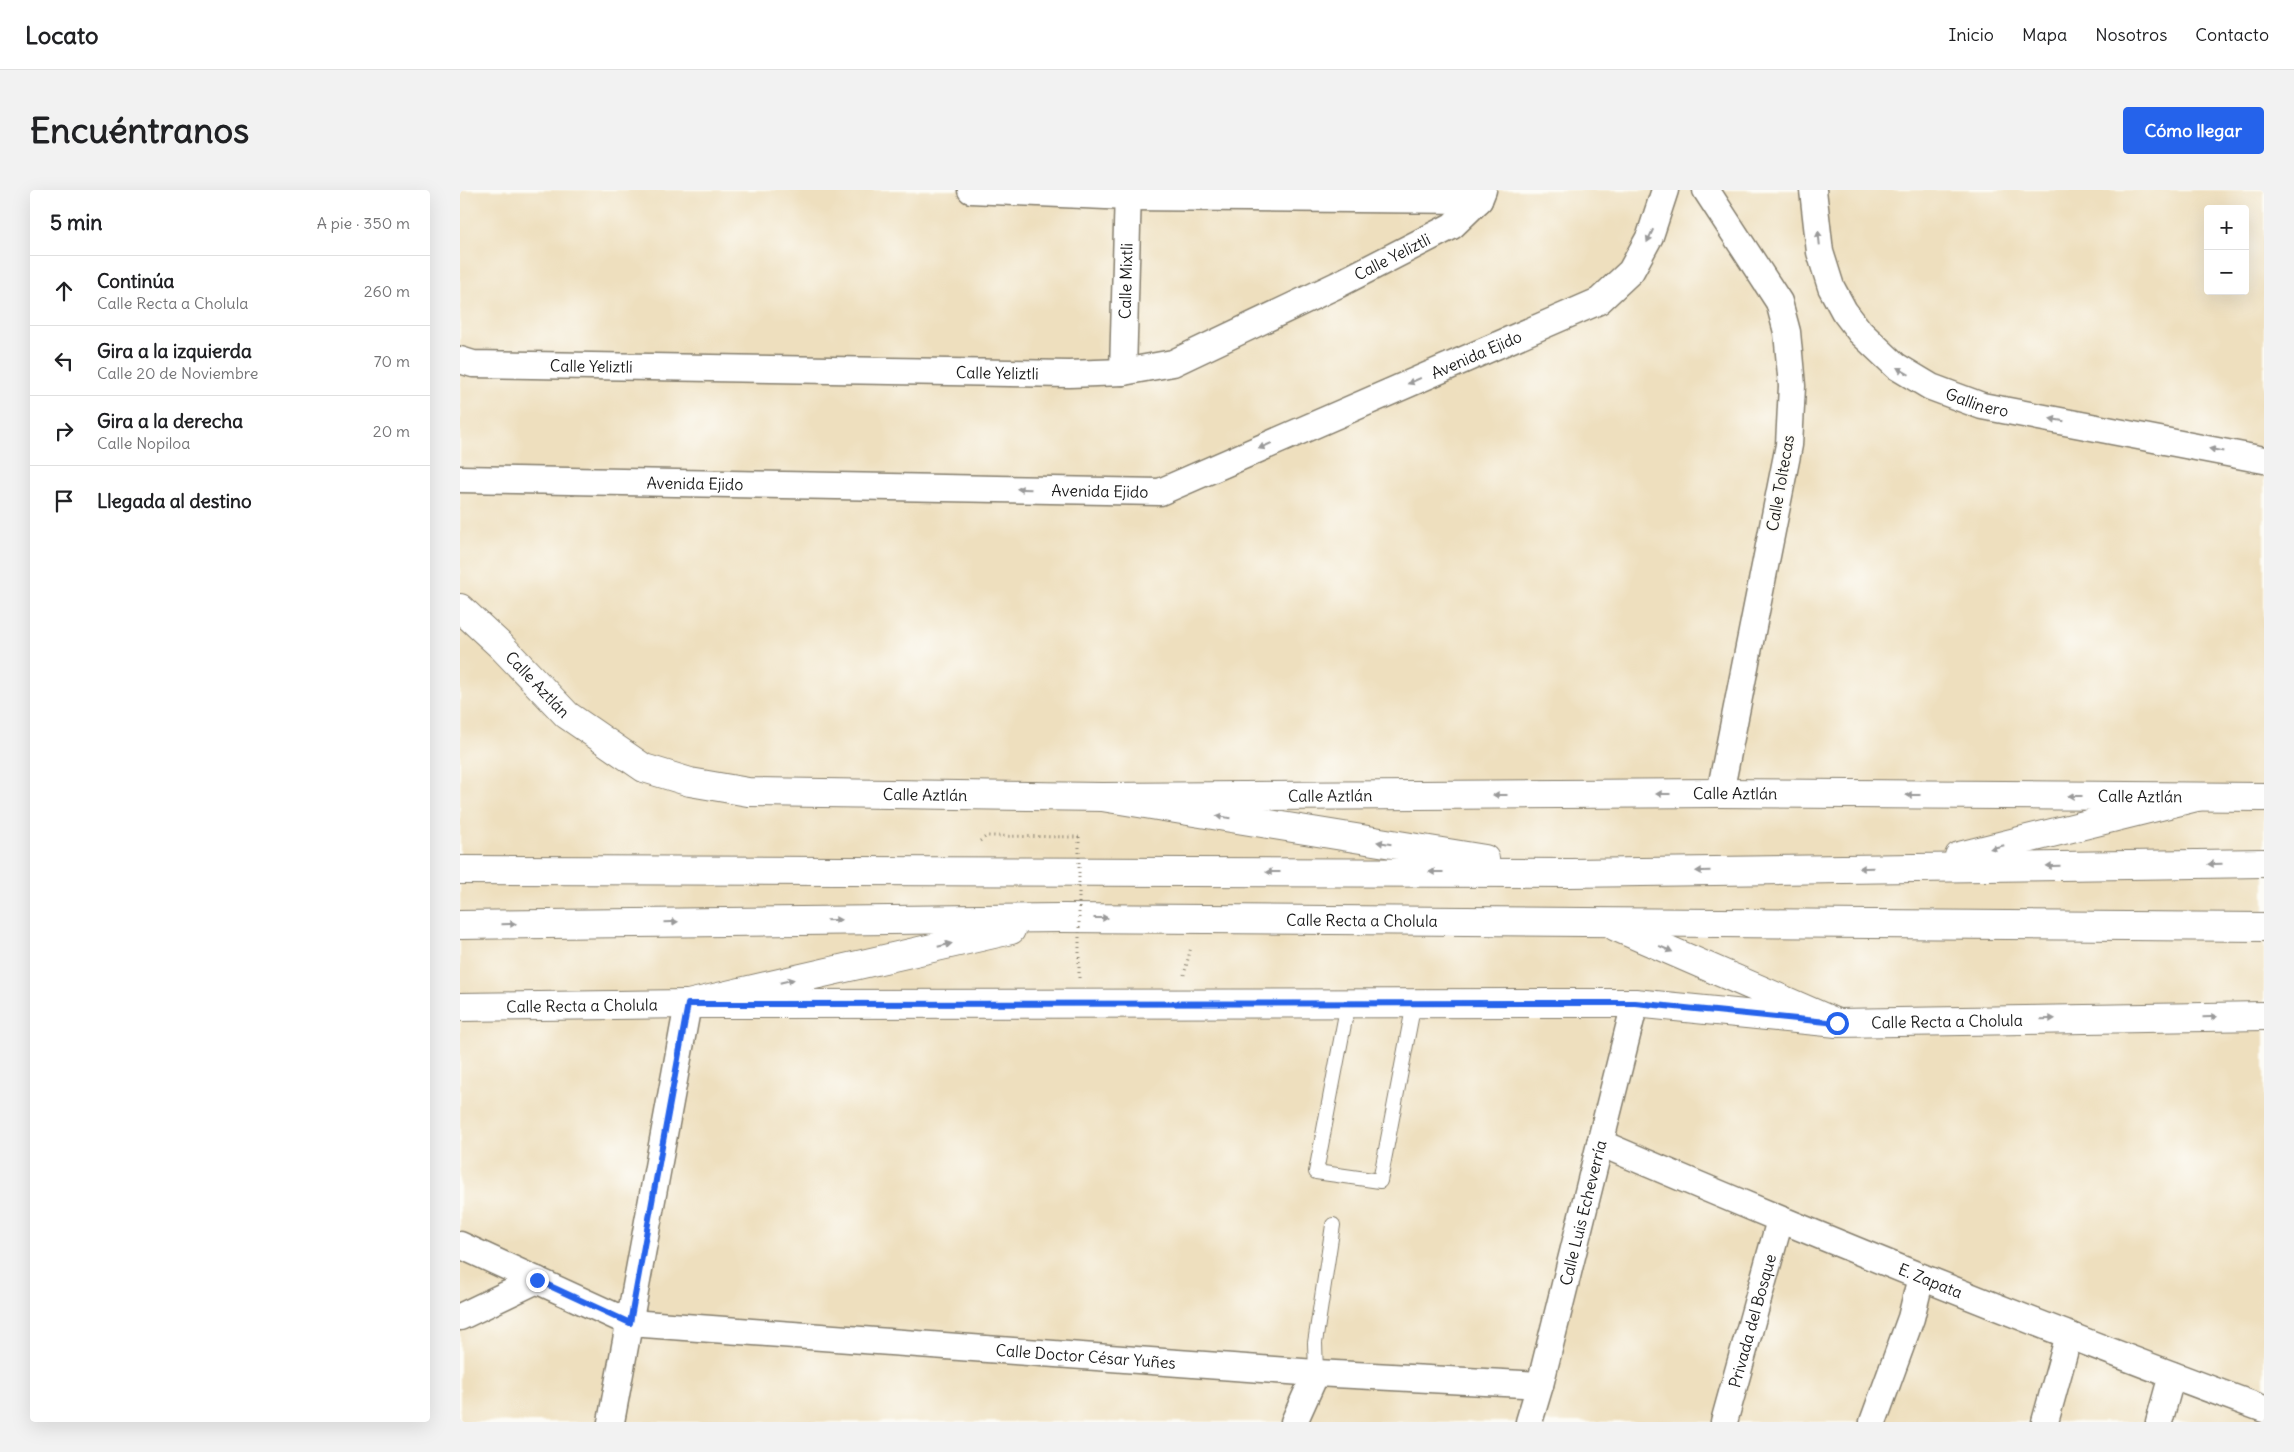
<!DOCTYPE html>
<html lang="es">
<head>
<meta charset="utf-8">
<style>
  :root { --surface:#fff; --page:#f2f2f2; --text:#202124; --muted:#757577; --line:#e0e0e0; --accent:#2563eb }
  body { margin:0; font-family:Delius,sans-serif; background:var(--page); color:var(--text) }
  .controls { position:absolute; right:15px; top:15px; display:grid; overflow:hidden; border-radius:5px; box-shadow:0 5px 20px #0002 }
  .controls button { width:45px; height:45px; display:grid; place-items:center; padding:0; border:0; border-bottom:1px solid var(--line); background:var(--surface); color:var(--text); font:25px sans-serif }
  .stop { position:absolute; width:15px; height:15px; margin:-11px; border:4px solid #2563eb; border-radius:50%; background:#fff }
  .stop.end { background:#2563eb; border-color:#fff; box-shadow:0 1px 5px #0008 }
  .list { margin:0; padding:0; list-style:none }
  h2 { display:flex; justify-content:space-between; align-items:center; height:65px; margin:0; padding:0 20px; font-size:21px }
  h2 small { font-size:16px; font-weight:400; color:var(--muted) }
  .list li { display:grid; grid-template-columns:32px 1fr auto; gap:15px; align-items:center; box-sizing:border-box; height:70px; padding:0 20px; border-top:1px solid var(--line) }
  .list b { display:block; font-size:19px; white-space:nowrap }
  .list p { margin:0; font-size:16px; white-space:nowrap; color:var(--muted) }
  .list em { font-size:16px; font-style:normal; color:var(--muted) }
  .icon { flex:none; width:28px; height:28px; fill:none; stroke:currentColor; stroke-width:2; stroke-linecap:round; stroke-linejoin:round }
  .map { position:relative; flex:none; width:1804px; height:1232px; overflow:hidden; border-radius:5px }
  header { display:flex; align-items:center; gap:30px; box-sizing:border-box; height:70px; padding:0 25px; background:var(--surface); border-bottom:1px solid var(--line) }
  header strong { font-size:24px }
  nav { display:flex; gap:28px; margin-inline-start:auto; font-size:18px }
  .intro { display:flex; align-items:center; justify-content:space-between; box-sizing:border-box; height:120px; padding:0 30px }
  h1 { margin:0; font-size:35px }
  .button { padding:12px 22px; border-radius:5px; background:var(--accent); color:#fff; font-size:18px; font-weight:700 }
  main { display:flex; gap:30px; padding:0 30px }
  aside { flex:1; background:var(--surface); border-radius:5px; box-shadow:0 5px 20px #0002 }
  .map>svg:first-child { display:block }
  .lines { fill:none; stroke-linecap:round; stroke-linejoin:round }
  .lane-casing { stroke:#857e6d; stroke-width:16 }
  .street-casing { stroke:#857e6d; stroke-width:29 }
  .secondary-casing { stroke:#857e6d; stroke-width:30 }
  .primary-casing { stroke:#857e6d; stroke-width:30 }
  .path { stroke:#857e6d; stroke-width:3; stroke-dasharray:1 4; stroke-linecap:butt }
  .lane { stroke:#fff; stroke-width:14 }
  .street { stroke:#fff; stroke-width:26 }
  .secondary { stroke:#fff; stroke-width:28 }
  .primary { stroke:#fff; stroke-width:28 }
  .path-bridge { stroke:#857e6d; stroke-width:3; stroke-dasharray:1 4; stroke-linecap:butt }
  .oneway { fill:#999 }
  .route { stroke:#2563eb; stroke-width:6 }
  .labels { text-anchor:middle; stroke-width:4; stroke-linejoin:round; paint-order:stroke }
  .street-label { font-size:16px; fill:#1c1c1c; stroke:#fdfcf7 }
</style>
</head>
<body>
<header>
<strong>Locato</strong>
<nav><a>Inicio</a><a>Mapa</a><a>Nosotros</a><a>Contacto</a></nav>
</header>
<div class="intro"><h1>Encuéntranos</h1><a class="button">Cómo llegar</a></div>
<main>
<aside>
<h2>5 min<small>A pie · 350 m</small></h2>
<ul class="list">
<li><svg class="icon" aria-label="ahead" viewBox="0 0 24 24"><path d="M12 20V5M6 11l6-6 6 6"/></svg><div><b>Continúa</b><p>Calle Recta a Cholula</p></div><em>260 m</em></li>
<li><svg class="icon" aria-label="left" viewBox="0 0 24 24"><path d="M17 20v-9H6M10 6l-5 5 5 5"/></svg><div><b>Gira a la izquierda</b><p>Calle 20 de Noviembre</p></div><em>70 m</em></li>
<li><svg class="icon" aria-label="right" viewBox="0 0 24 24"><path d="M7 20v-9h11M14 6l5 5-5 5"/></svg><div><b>Gira a la derecha</b><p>Calle Nopiloa</p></div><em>20 m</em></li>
<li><svg class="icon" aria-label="arrive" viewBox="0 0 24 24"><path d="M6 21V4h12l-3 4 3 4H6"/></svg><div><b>Llegada al destino</b></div></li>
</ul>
</aside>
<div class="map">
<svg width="1804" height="1232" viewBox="0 0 1804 1232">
  <rect width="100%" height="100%" fill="#fdfcf7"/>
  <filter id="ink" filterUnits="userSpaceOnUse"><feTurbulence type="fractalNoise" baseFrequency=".02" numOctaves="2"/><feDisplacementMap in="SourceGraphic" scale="10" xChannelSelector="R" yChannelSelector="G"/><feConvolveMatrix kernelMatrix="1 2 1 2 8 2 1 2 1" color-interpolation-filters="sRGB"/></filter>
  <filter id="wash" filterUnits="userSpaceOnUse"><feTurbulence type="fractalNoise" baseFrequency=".0096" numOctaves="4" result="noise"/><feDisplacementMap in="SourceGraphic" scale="20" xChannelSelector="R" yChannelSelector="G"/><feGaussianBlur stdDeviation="1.12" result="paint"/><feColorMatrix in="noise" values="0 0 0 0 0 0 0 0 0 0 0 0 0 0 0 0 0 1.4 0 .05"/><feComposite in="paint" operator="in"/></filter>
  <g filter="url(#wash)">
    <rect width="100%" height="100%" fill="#eedfbe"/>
  </g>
  <g filter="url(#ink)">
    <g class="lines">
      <defs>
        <path id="lane" d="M 888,813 L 856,982 L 920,991 L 954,813
          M 856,1183 L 855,1153 L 873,1035"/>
        <g id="street">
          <path d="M 511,0 L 668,7 L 1019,10"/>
          <path d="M 1246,0 L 1319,112 L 1327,142 L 1332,196 L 1329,255 L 1260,603"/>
          <path id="s1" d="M 1353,0 L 1360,62 L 1371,97 L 1384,121 L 1400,142 L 1436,176 L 1471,197 L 1522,216 L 1804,270"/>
          <path id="s2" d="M 0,170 L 13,174 L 609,184 L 663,182 L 713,173 L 877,95 L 992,36 L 1019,10 L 1023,0"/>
          <path id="s3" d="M 663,182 L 668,0"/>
          <path id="s4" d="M 0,289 L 700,302 L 1139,111 L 1171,81 L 1190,46 L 1205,0"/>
          <path id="s5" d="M 1140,953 C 1359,1047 1580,1137 1804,1219"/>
          <path id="s6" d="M 0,1055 L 170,1133 L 856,1183 L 1080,1195"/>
          <path d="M 0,1127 L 77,1090"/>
          <path d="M 151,1232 L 228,814"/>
          <path d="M 834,1232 L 856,1183"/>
          <path id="s7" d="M 1069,1232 L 1080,1195 L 1175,813"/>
          <path id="s8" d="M 1264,1232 L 1320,1030"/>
          <path d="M 1413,1232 L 1451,1128 L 1461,1087"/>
          <path d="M 1585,1232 L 1609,1145"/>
          <path d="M 1699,1232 L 1712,1185"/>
        </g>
        <g id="secondary">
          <path id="s9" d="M 0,418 L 42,457 L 107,525 L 184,578 L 230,592 L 288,602 L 642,607 L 1260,603 L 1804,607"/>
          <path id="s10" d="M 0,817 L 228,814 L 1175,813 L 1377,833 L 1804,826"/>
        </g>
        <g id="primary">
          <path d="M 642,607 L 1025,669"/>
          <path d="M 1499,666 L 1737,607"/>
          <path d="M 0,680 L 1110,683 L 1804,673"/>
          <path id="s11" d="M 0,735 L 602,728 L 1804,737"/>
          <path d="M 1156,737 L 1377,833"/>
          <path d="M 228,814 L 551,740"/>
        </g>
      </defs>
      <use href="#lane" class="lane-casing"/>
      <use href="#street" class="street-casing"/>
      <use href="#secondary" class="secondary-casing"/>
      <use href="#primary" class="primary-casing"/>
      <path class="path" d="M 520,651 L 527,646 L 619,647
        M 724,785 L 731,757"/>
      <use href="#lane" class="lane"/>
      <use href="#street" class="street"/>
      <use href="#secondary" class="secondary"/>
      <use href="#primary" class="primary"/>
      <path class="path-bridge" d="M 619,647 L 619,788"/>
    </g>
    <defs><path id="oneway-solid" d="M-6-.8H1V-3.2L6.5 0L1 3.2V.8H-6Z" transform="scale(1.25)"/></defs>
    <g class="oneway">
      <use href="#oneway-solid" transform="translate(1190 46) rotate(115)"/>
      <use href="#oneway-solid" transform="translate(1359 48) rotate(-96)"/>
      <use href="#oneway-solid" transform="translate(1443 181) rotate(-150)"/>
      <use href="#oneway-solid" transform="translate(954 191) rotate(156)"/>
      <use href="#oneway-solid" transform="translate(1597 230) rotate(-170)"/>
      <use href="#oneway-solid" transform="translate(805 256) rotate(156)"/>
      <use href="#oneway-solid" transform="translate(1756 260) rotate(-169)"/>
      <use href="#oneway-solid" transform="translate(564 299) rotate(-179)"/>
      <use href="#oneway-solid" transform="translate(1203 604) rotate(180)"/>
      <use href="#oneway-solid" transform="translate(1040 605) rotate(180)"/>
      <use href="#oneway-solid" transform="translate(1453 605) rotate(-180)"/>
      <use href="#oneway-solid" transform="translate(1615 606) rotate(-180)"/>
      <use href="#oneway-solid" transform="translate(763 627) rotate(-171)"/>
      <use href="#oneway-solid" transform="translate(924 653) rotate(-171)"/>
      <use href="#oneway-solid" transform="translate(1537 657) rotate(166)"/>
      <use href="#oneway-solid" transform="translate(1755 674) rotate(179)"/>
      <use href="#oneway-solid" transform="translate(1593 676) rotate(179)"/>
      <use href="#oneway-solid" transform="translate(1406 678) rotate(179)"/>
      <use href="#oneway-solid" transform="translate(1243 681) rotate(179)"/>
      <use href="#oneway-solid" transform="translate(813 682) rotate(-180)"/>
      <use href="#oneway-solid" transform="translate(976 682) rotate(-180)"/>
      <use href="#oneway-solid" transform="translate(641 728)"/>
      <use href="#oneway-solid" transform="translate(374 730) rotate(-1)"/>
      <use href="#oneway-solid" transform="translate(211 732) rotate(-1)"/>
      <use href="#oneway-solid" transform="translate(49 734) rotate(-1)"/>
      <use href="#oneway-solid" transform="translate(485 755) rotate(-13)"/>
      <use href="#oneway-solid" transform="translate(1206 759) rotate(24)"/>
      <use href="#oneway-solid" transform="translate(327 791) rotate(-13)"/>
      <use href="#oneway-solid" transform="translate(1750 827) rotate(-1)"/>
      <use href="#oneway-solid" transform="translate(1588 829) rotate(-1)"/>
    </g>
  </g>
  <g class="lines" filter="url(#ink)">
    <path class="route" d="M 77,1090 L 170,1133 L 228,814 L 1175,813 L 1377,833"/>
  </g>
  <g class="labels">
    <g class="street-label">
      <text dy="6" stroke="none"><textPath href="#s2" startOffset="958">Calle Yeliztli</textPath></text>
      <text dy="6" stroke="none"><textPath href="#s3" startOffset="91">Calle Mixtli</textPath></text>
      <text dy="6" stroke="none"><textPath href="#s4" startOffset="1045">Avenida Ejido</textPath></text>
      <text dy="6" stroke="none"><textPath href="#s2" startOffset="132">Calle Yeliztli</textPath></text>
      <text dy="6" stroke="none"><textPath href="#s2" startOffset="538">Calle Yeliztli</textPath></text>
      <text dy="6" stroke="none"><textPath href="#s1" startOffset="292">Gallinero</textPath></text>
      <text transform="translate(1320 293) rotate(-80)" y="6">Calle Toltecas</text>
      <text dy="6" stroke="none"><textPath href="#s4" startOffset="235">Avenida Ejido</textPath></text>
      <text dy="6" stroke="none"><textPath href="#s4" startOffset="640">Avenida Ejido</textPath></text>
      <text dy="6" stroke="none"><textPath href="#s9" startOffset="109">Calle Aztlán</textPath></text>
      <text dy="6" stroke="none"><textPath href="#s9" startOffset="1339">Calle Aztlán</textPath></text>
      <text dy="6" stroke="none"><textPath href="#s9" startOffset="529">Calle Aztlán</textPath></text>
      <text dy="6" stroke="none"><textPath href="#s9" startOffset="934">Calle Aztlán</textPath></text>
      <text dy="6" stroke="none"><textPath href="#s9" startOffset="1744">Calle Aztlán</textPath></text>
      <text dy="6" stroke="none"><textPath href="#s11" startOffset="902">Calle Recta a Cholula</textPath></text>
      <text dy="6" stroke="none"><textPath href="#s10" startOffset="122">Calle Recta a Cholula</textPath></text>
      <text dy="6" stroke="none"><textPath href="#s10" startOffset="1488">Calle Recta a Cholula</textPath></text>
      <text dy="6" stroke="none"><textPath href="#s7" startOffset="216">Calle Luis Echeverría</textPath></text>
      <text dy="6" stroke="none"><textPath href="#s5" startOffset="358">E. Zapata</textPath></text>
      <text dy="6" stroke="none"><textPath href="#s8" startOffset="105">Privada del Bosque</textPath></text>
      <text dy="6" stroke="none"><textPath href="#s6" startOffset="644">Calle Doctor César Yuñes</textPath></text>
    </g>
  </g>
</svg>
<div class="controls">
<button>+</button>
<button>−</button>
</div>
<div class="stop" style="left:1377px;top:833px"></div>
<div class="stop end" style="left:77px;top:1090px"></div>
</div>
</main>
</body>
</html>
